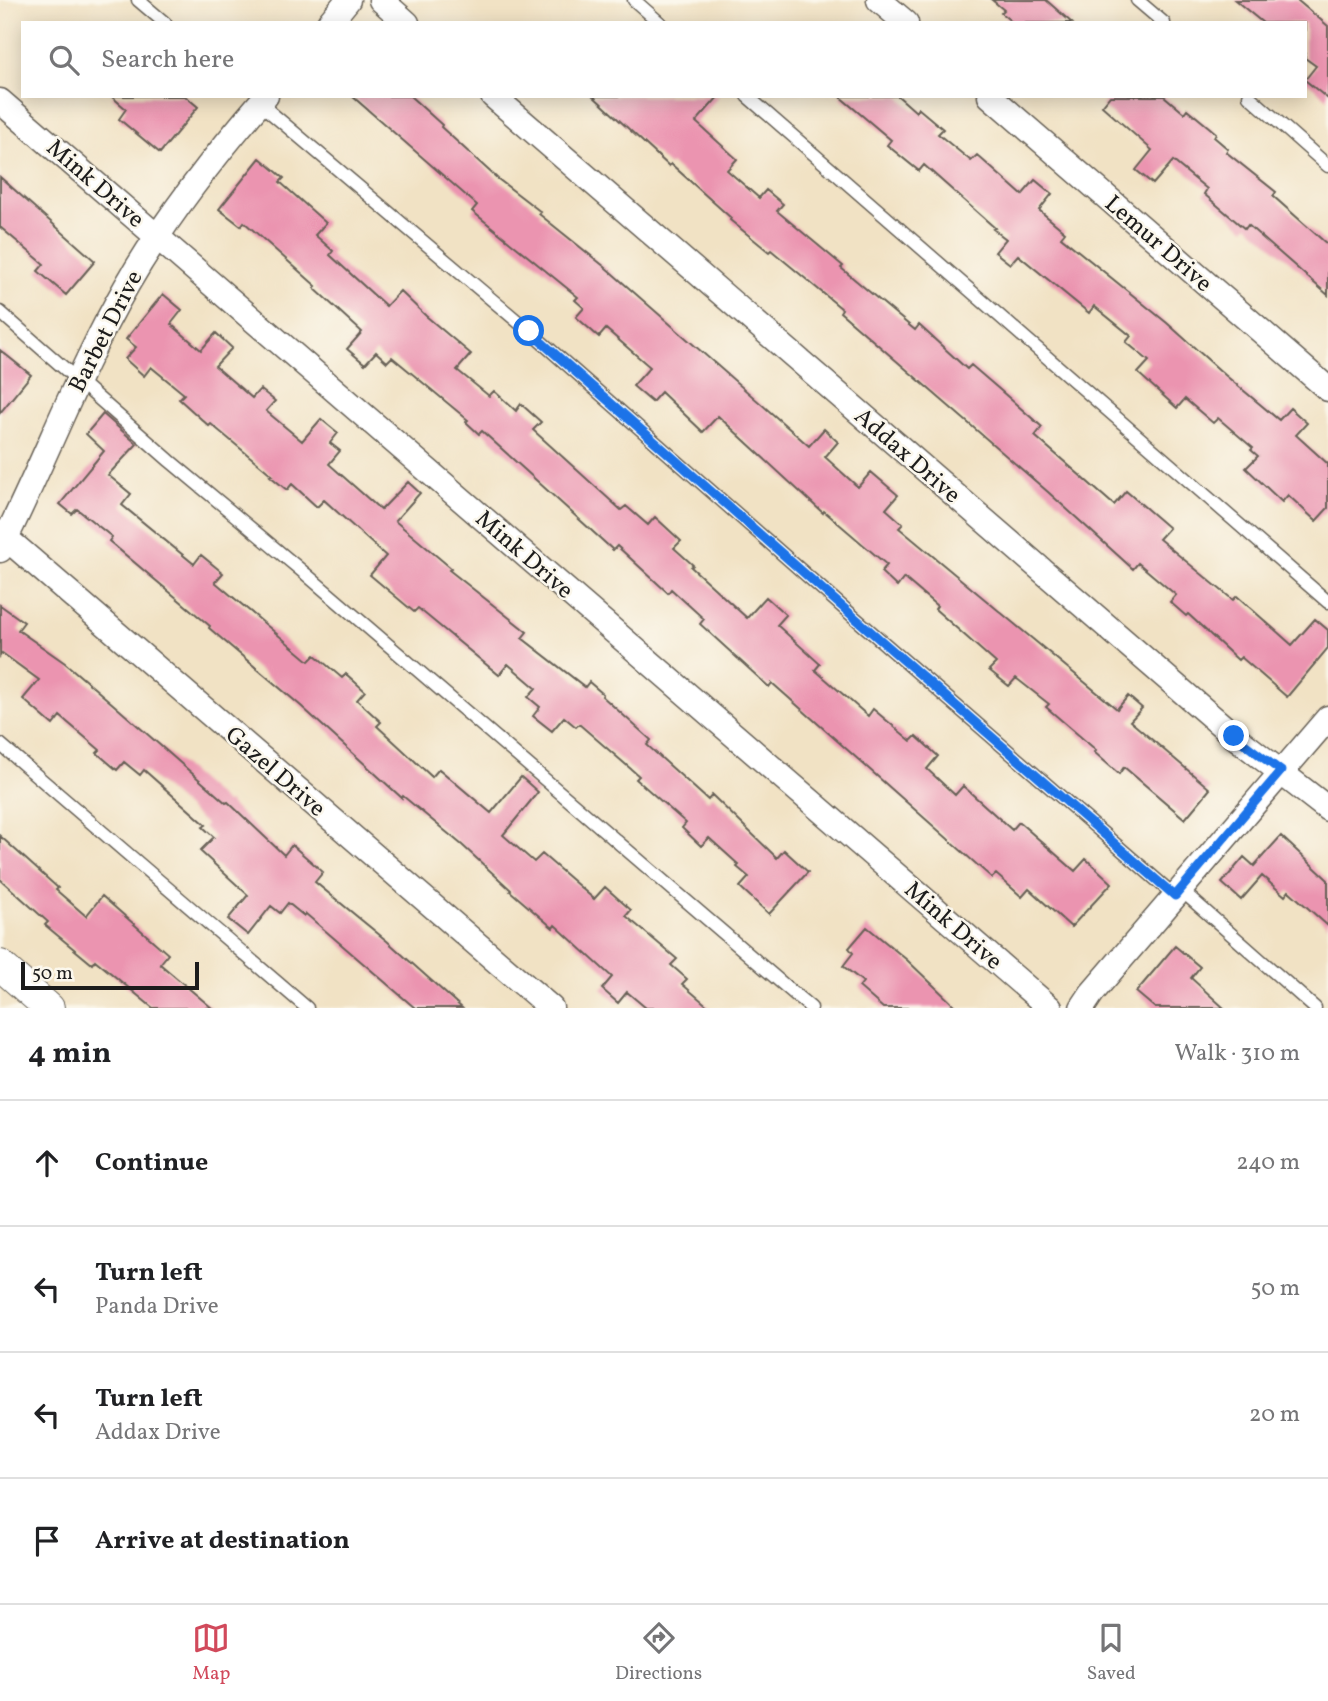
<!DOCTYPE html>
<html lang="en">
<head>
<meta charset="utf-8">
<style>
  :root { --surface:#fff; --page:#f2f2f2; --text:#202124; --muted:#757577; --line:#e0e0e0; --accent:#d1495b }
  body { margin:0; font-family:Vollkorn,serif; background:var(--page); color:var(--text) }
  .scale { position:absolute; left:21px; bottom:18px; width:178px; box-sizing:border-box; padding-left:7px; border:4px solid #1c1c1c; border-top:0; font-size:19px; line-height:24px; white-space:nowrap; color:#1c1c1c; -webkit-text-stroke:5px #fbf7ec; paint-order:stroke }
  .stop { position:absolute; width:21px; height:21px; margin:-16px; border:5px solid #1a73e8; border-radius:50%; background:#fff }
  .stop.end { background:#1a73e8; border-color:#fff; box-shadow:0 2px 7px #0008 }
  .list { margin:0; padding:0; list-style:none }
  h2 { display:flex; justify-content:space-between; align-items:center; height:91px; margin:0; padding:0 28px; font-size:30px }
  h2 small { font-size:23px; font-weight:400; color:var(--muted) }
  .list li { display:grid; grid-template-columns:46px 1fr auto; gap:21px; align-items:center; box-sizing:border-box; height:126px; padding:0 28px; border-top:2px solid var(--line) }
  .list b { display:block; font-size:26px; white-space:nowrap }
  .list p { margin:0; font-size:23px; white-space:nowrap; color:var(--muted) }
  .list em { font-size:23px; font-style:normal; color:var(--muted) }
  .icon { flex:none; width:38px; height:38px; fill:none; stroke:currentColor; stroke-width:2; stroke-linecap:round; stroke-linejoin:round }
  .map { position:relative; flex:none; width:1328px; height:1008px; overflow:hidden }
  .search { position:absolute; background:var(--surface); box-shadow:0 4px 18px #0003; left:21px; right:21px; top:21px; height:77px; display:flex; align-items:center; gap:18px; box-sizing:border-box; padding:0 24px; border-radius:0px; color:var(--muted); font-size:26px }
  .sheet { height:595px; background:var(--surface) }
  nav { display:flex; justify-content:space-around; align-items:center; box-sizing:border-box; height:98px; border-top:2px solid var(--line); background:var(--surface); font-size:19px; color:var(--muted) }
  nav a { display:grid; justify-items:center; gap:4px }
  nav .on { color:var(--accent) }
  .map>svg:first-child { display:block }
  .building { fill:#eb94b0 }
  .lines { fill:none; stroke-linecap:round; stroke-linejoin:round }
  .service-casing { stroke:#676157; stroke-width:15 }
  .minor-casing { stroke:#676157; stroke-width:27 }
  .tertiary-casing { stroke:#676157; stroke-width:32 }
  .service { stroke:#fff; stroke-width:12 }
  .minor { stroke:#fff; stroke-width:24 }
  .tertiary { stroke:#fff; stroke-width:30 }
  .route { stroke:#1a73e8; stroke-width:9 }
  .labels { text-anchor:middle; stroke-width:5; stroke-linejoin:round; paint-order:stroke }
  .street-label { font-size:24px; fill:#1c1c1c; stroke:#fbf7ec }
</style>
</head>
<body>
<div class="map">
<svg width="1328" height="1008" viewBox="0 0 1328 1008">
  <rect width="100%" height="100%" fill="#fbf7ec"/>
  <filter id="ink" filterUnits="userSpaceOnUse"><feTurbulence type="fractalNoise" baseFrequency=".0143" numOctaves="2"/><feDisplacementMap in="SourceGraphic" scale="14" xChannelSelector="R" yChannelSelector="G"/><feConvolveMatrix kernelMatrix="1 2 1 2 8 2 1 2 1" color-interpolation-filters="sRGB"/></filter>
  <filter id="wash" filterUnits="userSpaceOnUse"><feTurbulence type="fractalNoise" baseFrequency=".00686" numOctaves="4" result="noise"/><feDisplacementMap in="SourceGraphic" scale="28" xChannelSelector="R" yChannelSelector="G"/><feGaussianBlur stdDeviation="1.57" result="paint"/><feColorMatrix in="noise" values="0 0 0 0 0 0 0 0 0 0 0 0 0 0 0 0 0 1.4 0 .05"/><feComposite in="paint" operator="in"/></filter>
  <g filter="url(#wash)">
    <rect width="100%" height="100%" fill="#f1e2c4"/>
    <g id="blocks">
      <path class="building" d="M 992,0 L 1046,0 L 1072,23 L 1013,23 L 1001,13 L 1004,10 Z
        M 1235,0 L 1297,0 L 1328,26 L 1328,99 L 1305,80 L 1316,66 L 1305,58 L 1305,23 L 1263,23 Z
        M 111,96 L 185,96 L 198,107 L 160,153 L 119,119 L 126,109 Z
        M 352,96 L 410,96 L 442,125 L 441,127 L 498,179 L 541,212 L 539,214 L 605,267 L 809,446 L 824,429 L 838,442 L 825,457 L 858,487 L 871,472 L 898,495 L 886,509 L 903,524 L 899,528 L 1117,709 L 1128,696 L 1142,708 L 1130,721 L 1210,789 L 1185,819 L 1124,767 L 1119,774 L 1094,752 L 1096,750 L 1046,707 L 1049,704 L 1016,678 L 1009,686 L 989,670 L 996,663 L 935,609 L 937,606 L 904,578 L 897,587 L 881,572 L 887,565 L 824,511 L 823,513 L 718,416 L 703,432 L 661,392 L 652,402 L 633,386 L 650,367 L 606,329 L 599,337 L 576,317 L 584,308 L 575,300 L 578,297 L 472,211 L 477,205 Z
        M 593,96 L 719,96 L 696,122 L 737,159 L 727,170 L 759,198 L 766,190 L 783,204 L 777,211 L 843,266 L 841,268 L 915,330 L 919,325 L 967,369 L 971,365 L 1000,390 L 1042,427 L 1035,436 L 1114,505 L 1126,491 L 1169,528 L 1159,539 L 1233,600 L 1237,596 L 1292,645 L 1315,619 L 1328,630 L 1328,648 L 1287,697 L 1241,657 L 1238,660 L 1188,614 L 1186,616 L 1170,602 L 1176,595 L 1138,563 L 1133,569 L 1048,492 L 840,312 L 842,309 L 771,250 L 769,252 L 730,220 L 731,218 L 671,164 L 669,166 Z
        M 839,96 L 898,96 L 916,112 L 918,108 L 943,129 L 938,134 L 971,161 L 977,155 L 1022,195 L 1035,180 L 1052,194 L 1039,210 L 1065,232 L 1061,237 L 1167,323 L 1225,375 L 1279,420 L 1290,408 L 1307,423 L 1296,435 L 1328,464 L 1328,508 L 1316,521 L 1288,495 L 1282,502 L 1246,468 L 1258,456 L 1251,450 L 1253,448 L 1218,418 L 1213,423 L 1185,399 L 1177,408 L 1138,373 L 1149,361 L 1126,342 L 1131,336 L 1094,306 L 1089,313 L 1018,255 L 1010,264 L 995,252 L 1006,239 L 993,229 L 995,228 L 924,165 L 919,171 L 887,145 L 891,140 Z
        M 1110,96 L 1164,96 L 1184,113 L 1187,109 L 1216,133 L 1214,137 L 1228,149 L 1226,152 L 1276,192 L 1273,196 L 1328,245 L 1328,295 L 1248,225 L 1245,229 L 1204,194 L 1207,189 L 1173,161 L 1153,184 L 1136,170 L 1152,150 L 1102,106 Z
        M 260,158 L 284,178 L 280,182 L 326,223 L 315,235 L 333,251 L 330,255 L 386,306 L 400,291 L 426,316 L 471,354 L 457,370 L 489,396 L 494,391 L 516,411 L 521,404 L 541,422 L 533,430 L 621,510 L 626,506 L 648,525 L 655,517 L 681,541 L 674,548 L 693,565 L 691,567 L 747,618 L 766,597 L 786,615 L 777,625 L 820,664 L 815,670 L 868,716 L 873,709 L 911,741 L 916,736 L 938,756 L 927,769 L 955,795 L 963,786 L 1012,830 L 1019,822 L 1075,871 L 1086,859 L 1112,883 L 1071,927 L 1029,889 L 1022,897 L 996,874 L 992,878 L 772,683 L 769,687 L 700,624 L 704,619 L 671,589 L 668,593 L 617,546 L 613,550 L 482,431 L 479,434 L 466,422 L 468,420 L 392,357 L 387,362 L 376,352 L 365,364 L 347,349 L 362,332 L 314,288 L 316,286 L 244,222 L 241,226 L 219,209 Z
        M 0,177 L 95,261 L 66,295 L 38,271 L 44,264 L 0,227 Z
        M 163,294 L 182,310 L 171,324 L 201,350 L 216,333 L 232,348 L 215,366 L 252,398 L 260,389 L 275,401 L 266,411 L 302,441 L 321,419 L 338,433 L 330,443 L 340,451 L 329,464 L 381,510 L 408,482 L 420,493 L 395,521 L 451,568 L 449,570 L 527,632 L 522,638 L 585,687 L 589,682 L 603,694 L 602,696 L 651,740 L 647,745 L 708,800 L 712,795 L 777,858 L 784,850 L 808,872 L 769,914 L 740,887 L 749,877 L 737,867 L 739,865 L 709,838 L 701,846 L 682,828 L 686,823 L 636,779 L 639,776 L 579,724 L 576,727 L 564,717 L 552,731 L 533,716 L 540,707 L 528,697 L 536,688 L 508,664 L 499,675 L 418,608 L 414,612 L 370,575 L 386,556 L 324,500 L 317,507 L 292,484 L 287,490 L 270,476 L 272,475 L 211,424 L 209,426 L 179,399 L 184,394 L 151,367 L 144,376 L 125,359 L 136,347 L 126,339 Z
        M 0,350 L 31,375 L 0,413 Z
        M 103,414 L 137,444 L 108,475 L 131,494 L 122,505 L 194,564 L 201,555 L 223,573 L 215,582 L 309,661 L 315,655 L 342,678 L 346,674 L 365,691 L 357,700 L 381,722 L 377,726 L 432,777 L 439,769 L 491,813 L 521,777 L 538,792 L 503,835 L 534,862 L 542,854 L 594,899 L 605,887 L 631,910 L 626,916 L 677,959 L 671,965 L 687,979 L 682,984 L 710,1008 L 646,1008 L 627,992 L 618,1003 L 602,989 L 612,977 L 555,925 L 553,928 L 510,891 L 511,890 L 462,845 L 403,796 L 402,798 L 301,706 L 209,628 L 210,626 L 109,541 L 112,537 L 77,509 L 72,514 L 60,504 L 104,451 L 86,434 Z
        M 0,605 L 24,622 L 18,630 L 65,663 L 114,705 L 226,803 L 228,802 L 284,855 L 292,845 L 323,872 L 315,882 L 387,941 L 462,1008 L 415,1008 L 306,914 L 304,916 L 288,903 L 280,913 L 271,906 L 248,935 L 228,919 L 248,895 L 200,851 L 214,837 L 203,827 L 206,825 L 144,770 L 140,775 L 124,762 L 117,770 L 97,753 L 100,750 L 60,716 L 53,725 L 23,699 L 39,680 L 2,653 L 0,656 Z
        M 0,836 L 58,888 L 56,890 L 86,916 L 102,896 L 168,954 L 160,964 L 212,1008 L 153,1008 L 95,960 L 92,964 L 45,925 L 48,922 L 0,879 Z
        M 1281,836 L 1328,880 L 1328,926 L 1289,891 L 1285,896 L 1262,876 L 1241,900 L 1222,883 L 1244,857 L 1254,866 Z
        M 867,927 L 907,960 L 957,1008 L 883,1008 L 859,987 L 863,982 L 843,966 L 853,953 L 849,948 Z
        M 1175,946 L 1200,967 L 1191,978 L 1224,1008 L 1155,1008 L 1136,992 Z"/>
    </g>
  </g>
  <g filter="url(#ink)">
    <use href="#blocks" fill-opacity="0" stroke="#676157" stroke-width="2"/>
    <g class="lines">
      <defs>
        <path id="service" d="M 138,0 L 165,23
          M 634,0 L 660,23
          M 1137,0 L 1164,23
          M 747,96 L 1328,602
          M 1249,96 L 1328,166
          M 257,101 L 529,331 L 854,617 L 1175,896
          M 0,312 L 170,461 L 308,576 L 811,1008
          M 0,744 L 307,1008
          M 1180,889 L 1315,1008"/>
        <path id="minor" d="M 381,0 L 407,23
          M 879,0 L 906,23
          M 329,23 L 348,0
          M 493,96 L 1234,736 L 1328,809
          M 990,96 L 1328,389
          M 0,101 L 1050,1008
          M 0,533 L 551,1008
          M 0,550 C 44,463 78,370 127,285 C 166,217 214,156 266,96
          M 1082,1008 L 1092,993 L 1328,718"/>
        <path id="tertiary" d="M 0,965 L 49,1008"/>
      </defs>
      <use href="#service" class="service-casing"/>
      <use href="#minor" class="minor-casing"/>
      <use href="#tertiary" class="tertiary-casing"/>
      <use href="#service" class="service"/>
      <use href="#minor" class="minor"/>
      <use href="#tertiary" class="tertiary"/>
    </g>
  </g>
  <g class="lines" filter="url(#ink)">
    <path class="route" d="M 529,331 L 854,617 L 1175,896 L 1281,771 L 1234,736"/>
  </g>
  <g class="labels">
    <g class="street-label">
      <text transform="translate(96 183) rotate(41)" y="8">Mink Drive</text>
      <text transform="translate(1159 243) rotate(41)" y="8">Lemur Drive</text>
      <text transform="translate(105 331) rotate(-63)" y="8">Barbet Drive</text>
      <text transform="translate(908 455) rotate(41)" y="8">Addax Drive</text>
      <text transform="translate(525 554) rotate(41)" y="8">Mink Drive</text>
      <text transform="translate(276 771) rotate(41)" y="8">Gazel Drive</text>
      <text transform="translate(954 925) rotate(41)" y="8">Mink Drive</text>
    </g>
  </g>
</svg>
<div class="scale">50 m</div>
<div class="stop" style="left:529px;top:331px"></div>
<div class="stop end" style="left:1234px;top:736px"></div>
<div class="search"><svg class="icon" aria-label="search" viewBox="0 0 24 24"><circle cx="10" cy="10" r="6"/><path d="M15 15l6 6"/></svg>Search here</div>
</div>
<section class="sheet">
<h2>4 min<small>Walk · 310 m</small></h2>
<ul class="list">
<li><svg class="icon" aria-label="ahead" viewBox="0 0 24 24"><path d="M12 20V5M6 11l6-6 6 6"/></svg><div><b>Continue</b></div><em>240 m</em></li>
<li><svg class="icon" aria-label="left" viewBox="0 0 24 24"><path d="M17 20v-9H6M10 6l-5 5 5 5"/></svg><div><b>Turn left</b><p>Panda Drive</p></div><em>50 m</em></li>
<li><svg class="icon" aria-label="left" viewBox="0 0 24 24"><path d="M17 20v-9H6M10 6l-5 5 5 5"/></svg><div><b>Turn left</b><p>Addax Drive</p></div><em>20 m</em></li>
<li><svg class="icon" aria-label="arrive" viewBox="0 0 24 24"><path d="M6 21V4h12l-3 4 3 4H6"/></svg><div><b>Arrive at destination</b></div></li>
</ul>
</section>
<nav>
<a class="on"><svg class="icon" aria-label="map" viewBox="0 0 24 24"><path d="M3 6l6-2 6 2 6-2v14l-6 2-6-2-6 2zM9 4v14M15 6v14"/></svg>Map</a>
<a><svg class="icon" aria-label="directions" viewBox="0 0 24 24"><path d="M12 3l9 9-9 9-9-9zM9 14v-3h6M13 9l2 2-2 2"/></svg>Directions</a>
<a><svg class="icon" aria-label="saved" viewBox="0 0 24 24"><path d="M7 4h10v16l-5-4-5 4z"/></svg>Saved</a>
</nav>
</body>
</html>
